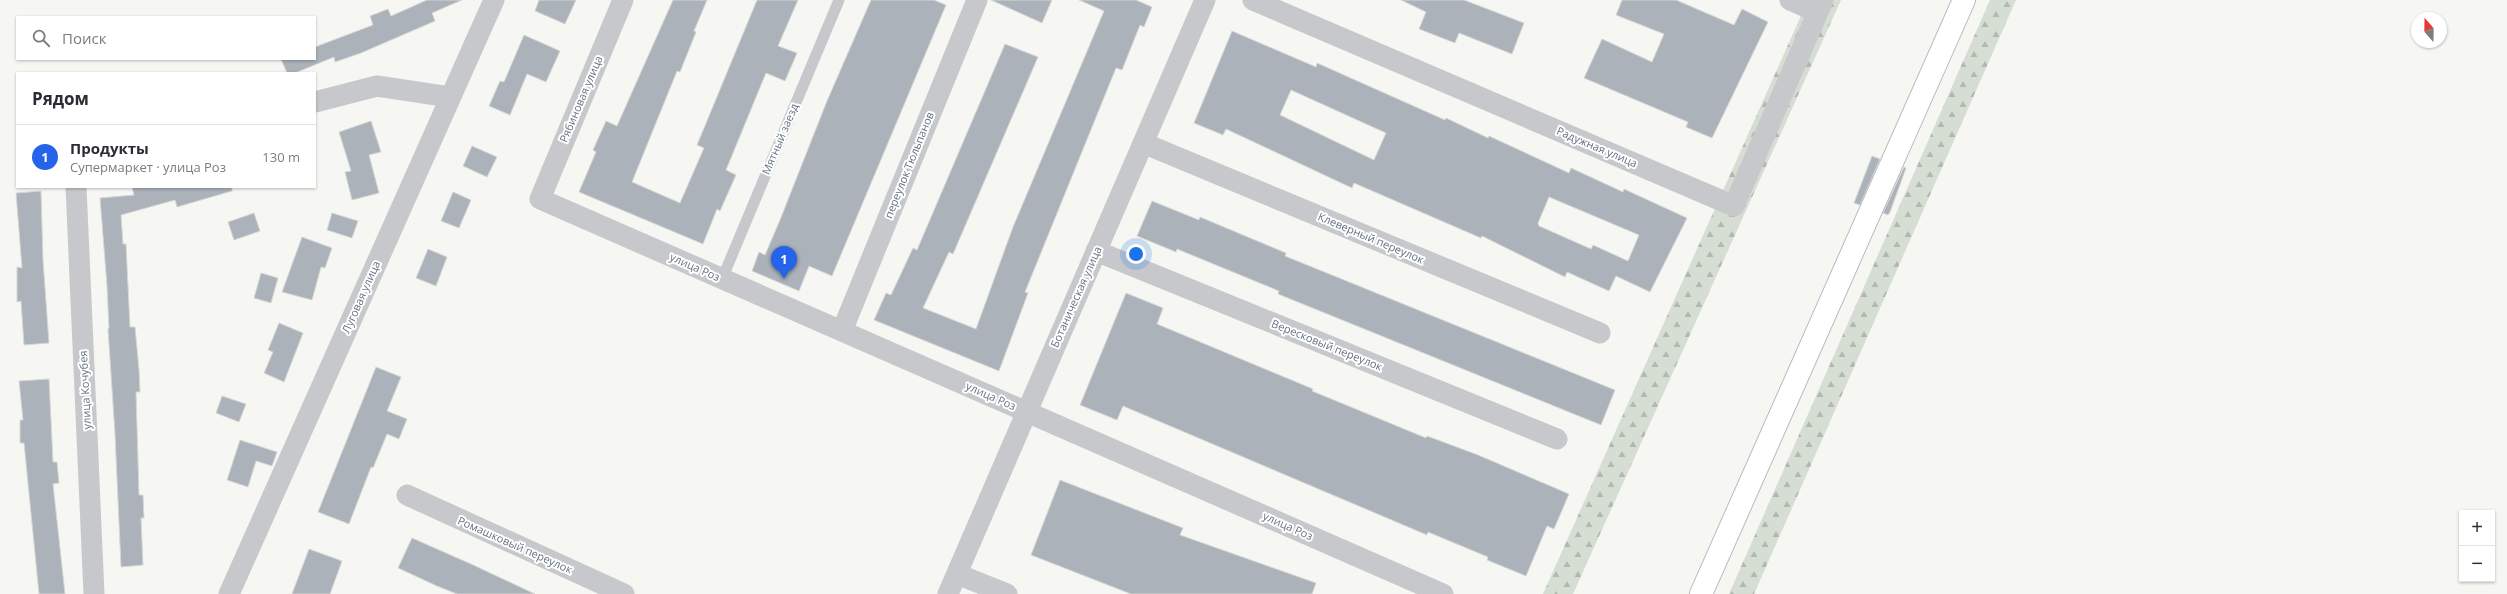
<!DOCTYPE html>
<html lang="ru">
<head>
<meta charset="utf-8">
<style>
  :root { --surface:#fff; --page:#f2f2f3; --text:#2b2b33; --muted:#7c7c81; --line:#e1e1e2; --accent:#2563eb }
  body { margin:0; font-family:"Open Sans",sans-serif; background:var(--page); color:var(--text) }
  .controls { position:absolute; right:12px; bottom:12px; display:grid; overflow:hidden; border-radius:0px; box-shadow:0 1px 3px #0004 }
  .controls button { width:36px; height:36px; display:grid; place-items:center; padding:0; border:0; border-bottom:1px solid var(--line); background:var(--surface); color:var(--text); font:20px sans-serif }
  .compass { position:absolute; left:2411px; top:12px; width:36px; height:36px; border-radius:50%; background:var(--surface); box-shadow:0 1px 3px #0004; rotate:340deg }
  .you { position:absolute; left:1136px; top:254px; width:14px; height:14px; margin:-10px; border:3px solid #fff; border-radius:50%; background:#1a73e8; box-shadow:0 0 0 6px #1a73e833 }
  .badge { display:grid; place-items:center; width:26px; height:26px; border-radius:50%; background:var(--accent); color:#fff; font-size:13px; font-weight:700 }
  .pin { position:absolute; translate:-50% -33px; filter:drop-shadow(0 1px 2px #0008) }
  .pin::after { content:''; position:absolute; top:21px; width:14px; height:12px; background:inherit; clip-path:polygon(0 0,100% 0,50% 100%) }
  .list { margin:0; padding:0; list-style:none }
  h2 { display:flex; justify-content:space-between; align-items:center; height:52px; margin:0; padding:0 16px; font-size:17px }
  h2 small { font-size:13px; font-weight:400; color:var(--muted) }
  .list li { display:grid; grid-template-columns:26px 1fr auto; gap:12px; align-items:center; box-sizing:border-box; height:64px; padding:0 16px; border-top:1px solid var(--line) }
  .list b { display:block; font-size:15px; white-space:nowrap }
  .list p { margin:0; font-size:13px; white-space:nowrap; color:var(--muted) }
  .list em { font-size:13px; font-style:normal; color:var(--muted) }
  .icon { flex:none; width:22px; height:22px; fill:none; stroke:currentColor; stroke-width:2; stroke-linecap:round; stroke-linejoin:round }
  .map { position:relative; flex:none; width:2507px; height:594px; overflow:hidden }
  .search { position:absolute; background:var(--surface); box-shadow:0 1px 3px #0004; left:16px; top:16px; width:300px; height:44px; display:flex; align-items:center; gap:10px; box-sizing:border-box; padding:0 14px; border-radius:0px; color:var(--muted); font-size:15px }
  .panel { position:absolute; background:var(--surface); box-shadow:0 1px 3px #0004; left:16px; top:72px; width:300px; height:116px; border-radius:0px }
  .map>svg:first-child { display:block }
  .forest { fill:url(#forest-firs) }
  .building { fill:#abb2b9; stroke:#d7d7d5; fill-rule:evenodd }
  .lines { fill:none; stroke-linecap:round; stroke-linejoin:round }
  .secondary-casing { stroke:#b8bbc0; stroke-width:24 }
  .lane { stroke:#c6c8cc; stroke-width:11 }
  .street { stroke:#c6c8cc; stroke-width:21 }
  .secondary { stroke:#fff; stroke-width:22 }
  .labels { text-anchor:middle; stroke-width:4; stroke-linejoin:round; paint-order:stroke }
  .street-label { font-size:11px; fill:#647284; stroke:#fff }
</style>
</head>
<body>
<div class="map">
<svg width="2507" height="594" viewBox="0 0 2507 594">
  <defs>
    <pattern id="forest-firs" width="22" height="20" patternUnits="userSpaceOnUse"><rect width="22" height="20" fill="#d6ddd3"/><path d="M5 1l3.5 6h-7zM16 11l3.5 6h-7z" fill="#b1b8b1"/></pattern>
  </defs>
  <rect width="100%" height="100%" fill="#f6f6f2"/>
  <path class="forest" d="M 1808,0 L 1841,0 L 1573,594 L 1543,594 Z
    M 1990,0 L 2016,0 L 1754,594 L 1729,594 Z"/>
  <path class="building" d="M 427,0 L 462,0 L 432,13 L 435,21 L 361,53 L 335,62 L 334,57 L 295,73 L 287,73 L 281,59 L 315,59 L 315,47 L 373,25 L 370,16 L 388,9 L 391,16 Z
    M 539,0 L 576,0 L 565,24 L 535,11 Z
    M 673,0 L 707,0 L 694,31 L 696,32 L 680,72 L 677,71 L 632,182 L 680,203 L 704,148 L 697,145 L 757,0 L 798,0 L 778,46 L 797,53 L 785,81 L 766,73 L 726,170 L 736,175 L 720,211 L 717,209 L 703,244 L 579,192 L 596,152 L 593,150 L 606,121 L 617,126 Z
    M 871,0 L 934,0 L 946,5 L 832,276 L 809,266 L 799,291 L 752,271 L 759,252 L 765,255 L 780,220 L 827,101 Z
    M 991,0 L 1052,0 L 1042,23 Z
    M 1079,0 L 1136,0 L 1152,7 L 1144,27 L 1140,25 L 1122,70 L 1116,68 L 1025,292 L 1028,293 L 999,371 L 874,320 L 886,293 L 891,295 L 913,248 L 917,250 L 1005,44 L 1038,57 L 953,254 L 949,252 L 923,308 L 976,329 L 1013,227 L 1104,11 Z
    M 1401,0 L 1464,0 L 1524,23 L 1512,54 L 1459,33 L 1455,43 L 1419,29 L 1426,12 Z
    M 1622,0 L 1676,0 L 1734,25 L 1742,9 L 1768,22 L 1712,138 L 1686,127 L 1688,122 L 1584,78 L 1602,39 L 1652,62 L 1664,34 L 1616,15 Z
    M 1232,31 L 1316,67 L 1317,63 L 1445,120 L 1446,118 L 1488,138 L 1489,136 L 1569,173 L 1571,168 L 1623,192 L 1624,189 L 1687,218 L 1650,292 L 1616,276 L 1609,291 L 1567,272 L 1565,277 L 1482,236 L 1481,238 L 1354,183 L 1352,188 L 1226,129 L 1223,135 L 1194,123 ZM 1291,90 L 1386,133 L 1374,160 L 1280,115 ZM 1549,197 L 1639,235 L 1628,261 L 1593,245 L 1591,249 L 1539,226 L 1538,223 Z
    M 524,35 L 560,51 L 546,82 L 527,74 L 510,115 L 489,106 L 500,81 L 504,82 Z
    M 371,121 L 381,152 L 369,155 L 379,193 L 352,200 L 345,172 L 351,171 L 339,132 Z
    M 472,146 L 497,157 L 487,177 L 463,166 Z
    M 1872,156 L 1880,159 L 1860,205 L 1854,203 Z
    M 1904,167 L 1906,168 L 1890,212 L 1888,215 L 1883,213 Z
    M 132,187 L 232,187 L 232,191 L 177,207 L 175,200 L 121,215 L 123,244 L 126,244 L 130,327 L 135,327 L 139,370 L 140,392 L 136,392 L 139,495 L 143,495 L 144,518 L 141,518 L 143,565 L 121,567 L 115,434 L 108,329 L 109,328 L 107,286 L 100,198 L 134,195 Z
    M 41,191 L 43,260 L 49,343 L 24,345 L 21,301 L 17,302 L 17,267 L 22,268 L 16,193 Z
    M 453,192 L 471,200 L 459,228 L 441,221 Z
    M 1152,201 L 1199,220 L 1200,217 L 1286,253 L 1285,256 L 1615,390 L 1601,425 L 1278,294 L 1279,291 L 1177,249 L 1176,252 L 1137,236 Z
    M 254,213 L 260,231 L 234,240 L 228,222 Z
    M 332,213 L 358,221 L 352,238 L 327,230 Z
    M 302,237 L 332,248 L 325,268 L 321,267 L 312,300 L 282,292 Z
    M 428,249 L 447,257 L 436,286 L 416,278 Z
    M 261,273 L 278,278 L 271,303 L 254,298 Z
    M 1126,293 L 1163,308 L 1157,324 L 1313,389 L 1312,391 L 1426,438 L 1427,436 L 1478,455 L 1569,494 L 1554,529 L 1547,526 L 1526,576 L 1487,560 L 1488,557 L 1428,532 L 1427,535 L 1123,406 L 1117,420 L 1080,405 Z
    M 279,323 L 303,333 L 284,382 L 264,373 L 273,352 L 268,350 Z
    M 376,367 L 401,377 L 387,411 L 407,419 L 399,439 L 387,434 L 373,468 L 371,467 L 349,524 L 318,512 Z
    M 49,379 L 53,462 L 57,462 L 59,483 L 53,484 L 65,594 L 39,594 L 24,443 L 20,443 L 20,420 L 23,420 L 19,381 Z
    M 222,396 L 246,404 L 239,422 L 216,413 Z
    M 240,440 L 277,452 L 272,466 L 256,461 L 248,487 L 227,480 Z
    M 1060,480 L 1183,528 L 1180,535 L 1316,583 L 1312,594 L 1131,594 L 1031,555 Z
    M 412,538 L 471,564 L 535,594 L 457,594 L 437,586 L 398,568 Z
    M 309,549 L 342,561 L 330,594 L 292,594 Z"/>
  <g class="lines">
    <defs>
      <path id="secondary" d="M 1701,594 L 1964,0"/>
    </defs>
    <use href="#secondary" class="secondary-casing"/>
    <path class="lane" d="M 722,279 L 839,0"/>
    <path class="street" d="M 623,0 L 540,199 L 1443,594
      M 1253,0 L 1734,206 L 1823,0
      M 1790,0 L 1818,12
      M 315,102 L 377,86 L 450,97
      M 1143,143 L 1600,333
      M 76,187 L 94,594
      M 1096,251 L 1557,439
      M 842,331 L 977,0
      M 407,495 L 624,594
      M 957,574 L 1007,594
      M 229,594 L 494,0
      M 948,594 L 1205,0"/>
    <use href="#secondary" class="secondary"/>
  </g>
  <g class="labels">
    <g class="street-label">
      <text transform="translate(581 99) rotate(-67)" y="4">Рябиновая улица</text>
      <text transform="translate(780 139) rotate(-67)" y="4">Мятный заезд</text>
      <text transform="translate(1597 147) rotate(23)" y="4">Радужная улица</text>
      <text transform="translate(909 165) rotate(-68)" y="4">переулок Тюльпанов</text>
      <text transform="translate(1371 238) rotate(23)" y="4">Клеверный переулок</text>
      <text transform="translate(695 267) rotate(24)" y="4">улица Роз</text>
      <text transform="translate(361 297) rotate(-66)" y="4">Луговая улица</text>
      <text transform="translate(1076 297) rotate(-66)" y="4">Ботаническая улица</text>
      <text transform="translate(1327 345) rotate(22)" y="4">Вересковый переулок</text>
      <text transform="translate(85 390) rotate(-93)" y="4">улица Кочубея</text>
      <text transform="translate(991 396) rotate(24)" y="4">улица Роз</text>
      <text transform="translate(1288 526) rotate(24)" y="4">улица Роз</text>
      <text transform="translate(515 545) rotate(24)" y="4">Ромашковый переулок</text>
    </g>
  </g>
</svg>
<div class="controls">
<button>+</button>
<button>−</button>
</div>
<svg class="compass" viewBox="-18 -18 36 36"><path d="M0-13l5 13h-10z" fill="#e53935"/><path d="M0 13l5-13h-10z" fill="#7c7c81"/></svg>
<div class="you"></div>
<div class="pin badge" style="left:784px;top:279px">1</div>
<div class="search"><svg class="icon" aria-label="search" viewBox="0 0 24 24"><circle cx="10" cy="10" r="6"/><path d="M15 15l6 6"/></svg>Поиск</div>
<section class="panel">
<h2>Рядом<small></small></h2>
<ul class="list">
<li><span class="badge">1</span><div><b>Продукты</b><p>Супермаркет · улица Роз</p></div><em>130 m</em></li>
</ul>
</section>
</div>
</body>
</html>
